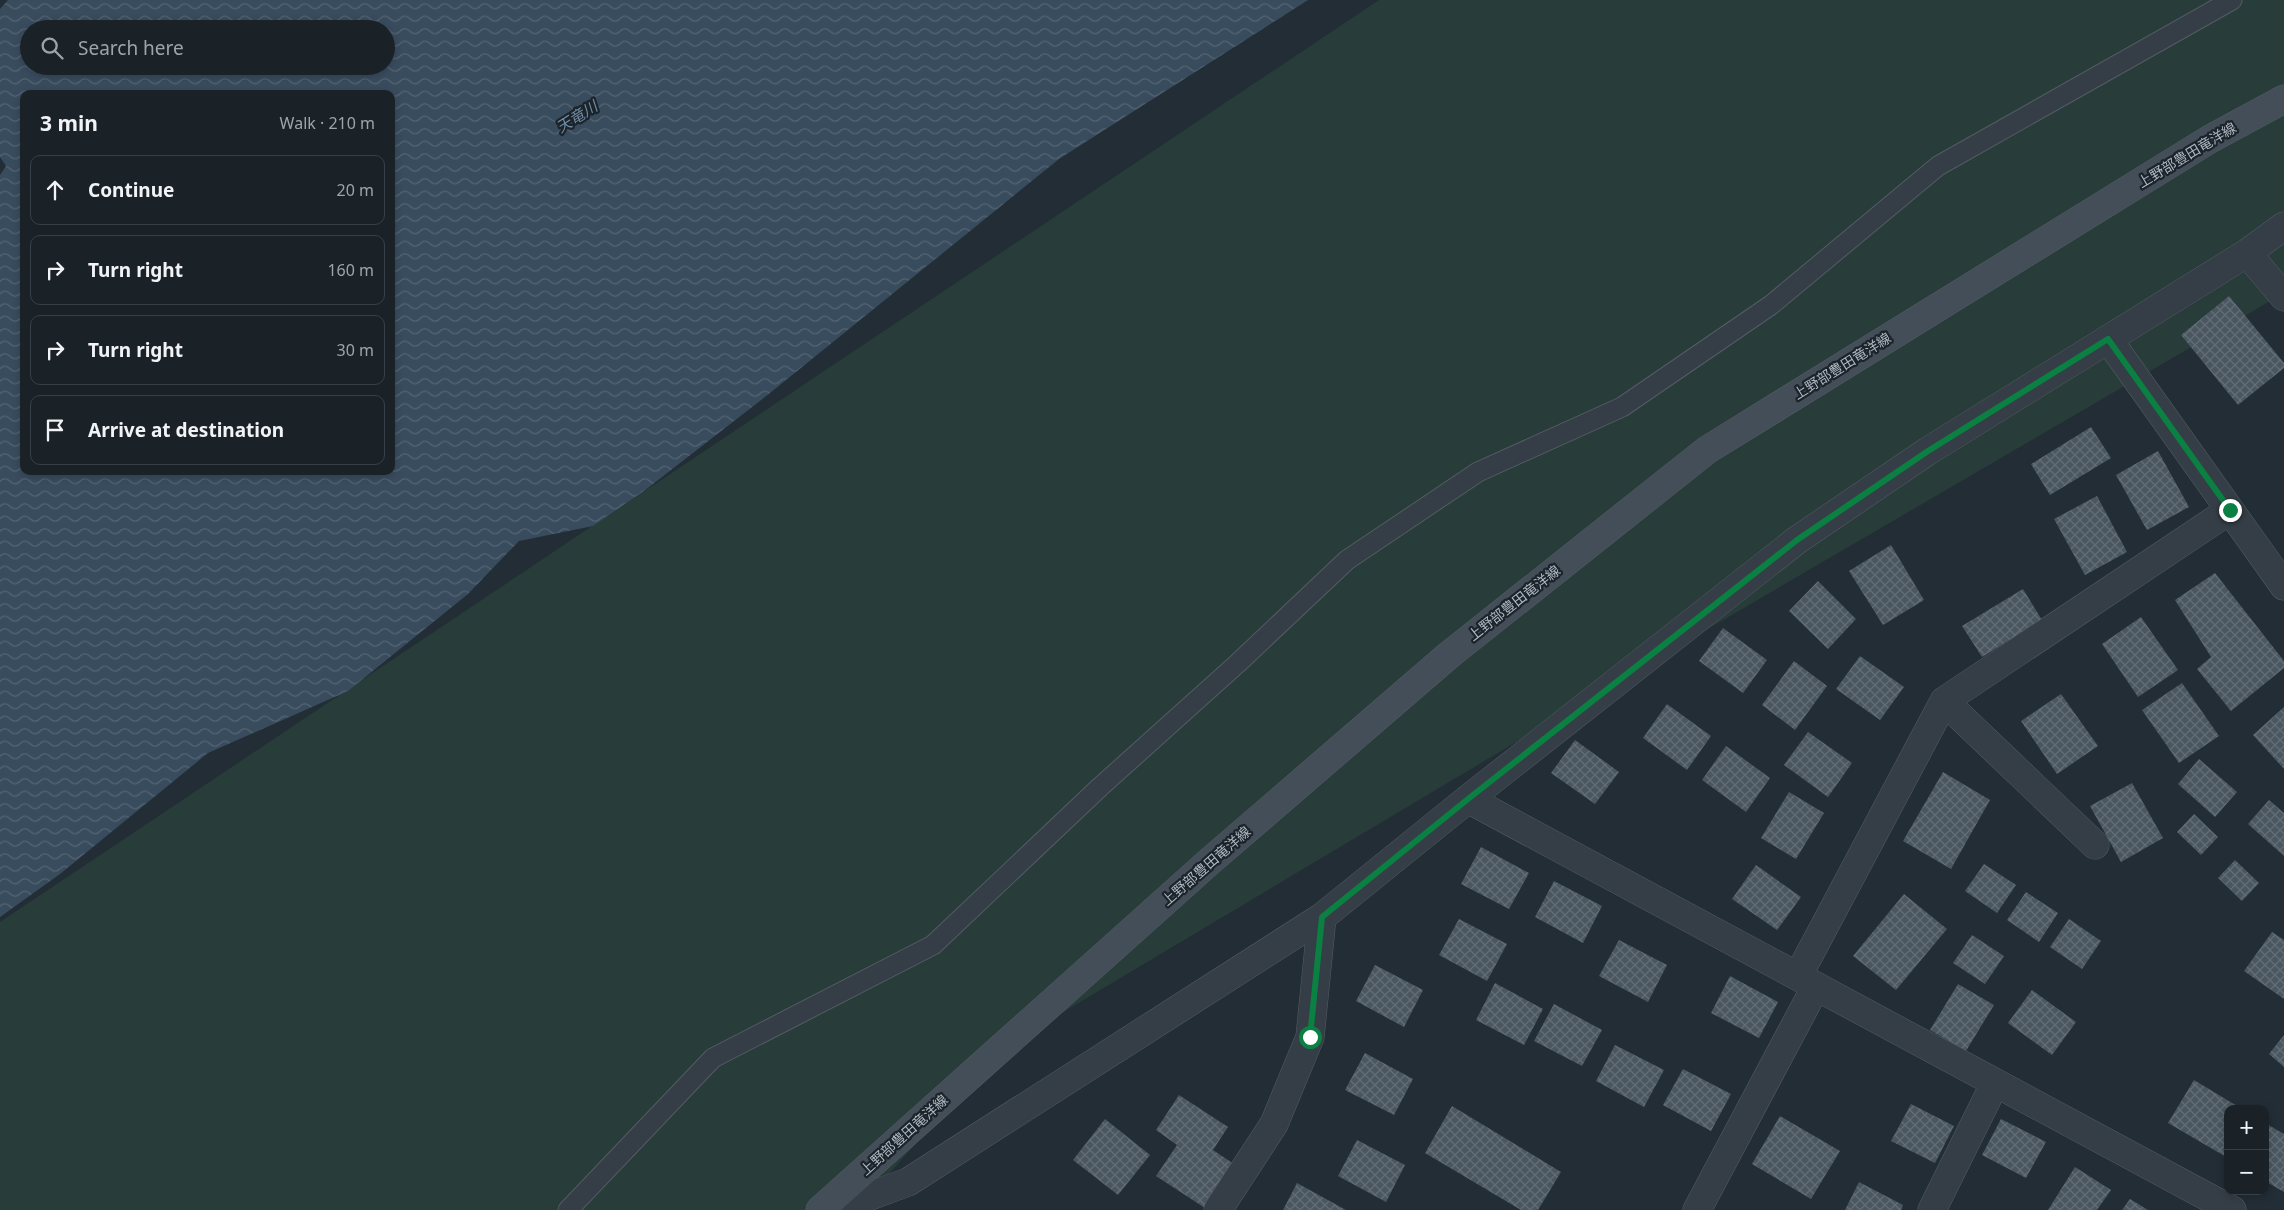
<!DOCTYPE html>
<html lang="en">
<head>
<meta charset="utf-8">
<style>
  :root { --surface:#1a2228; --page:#272f34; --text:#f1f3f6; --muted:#9fa4a8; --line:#383f45 }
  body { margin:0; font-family:"Noto Sans","Noto Sans JP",sans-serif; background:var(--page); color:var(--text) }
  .controls { position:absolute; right:15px; bottom:15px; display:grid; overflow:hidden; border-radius:10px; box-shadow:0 2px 8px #0003 }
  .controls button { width:45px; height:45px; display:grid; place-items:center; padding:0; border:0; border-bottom:1px solid var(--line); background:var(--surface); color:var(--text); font:25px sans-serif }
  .stop { position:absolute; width:15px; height:15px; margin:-11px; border:4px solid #0b8043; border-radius:50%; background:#fff }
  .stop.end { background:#0b8043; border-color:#fff; box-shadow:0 1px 5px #0008 }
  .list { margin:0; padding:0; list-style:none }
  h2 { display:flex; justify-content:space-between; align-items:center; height:65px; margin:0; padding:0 20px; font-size:21px }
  h2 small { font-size:16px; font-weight:400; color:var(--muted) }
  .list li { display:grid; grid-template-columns:32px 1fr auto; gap:15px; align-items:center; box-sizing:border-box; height:70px; margin:0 10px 10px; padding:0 10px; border:1px solid var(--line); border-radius:10px }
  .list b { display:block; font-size:19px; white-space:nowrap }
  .list em { font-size:16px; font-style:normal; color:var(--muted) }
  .icon { flex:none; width:28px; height:28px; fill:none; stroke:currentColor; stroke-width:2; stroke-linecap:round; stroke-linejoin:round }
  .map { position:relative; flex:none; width:2284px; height:1210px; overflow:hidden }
  .search { position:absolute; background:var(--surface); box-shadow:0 2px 8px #0003; left:20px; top:20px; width:375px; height:55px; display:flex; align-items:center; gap:12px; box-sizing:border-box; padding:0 18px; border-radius:28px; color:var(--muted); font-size:19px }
  .panel { position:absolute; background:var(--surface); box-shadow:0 2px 8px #0003; left:20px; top:90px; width:375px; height:385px; border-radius:10px }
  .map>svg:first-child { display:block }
  .grass { fill:#283c3a }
  .water { fill:url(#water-waves); fill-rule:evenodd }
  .building { fill:url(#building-cross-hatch) }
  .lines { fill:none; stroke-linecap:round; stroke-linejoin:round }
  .service-casing { stroke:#535c64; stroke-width:21 }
  .minor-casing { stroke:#535c64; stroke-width:29 }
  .secondary-casing { stroke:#535c64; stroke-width:29 }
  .service { stroke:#353e46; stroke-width:19 }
  .minor { stroke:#353e46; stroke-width:28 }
  .secondary { stroke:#444e59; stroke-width:28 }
  .route { stroke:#0b8043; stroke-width:6 }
  .labels { text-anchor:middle; stroke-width:4.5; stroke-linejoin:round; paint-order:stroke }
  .street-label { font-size:14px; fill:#b0b9c3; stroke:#1b232b }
  .water-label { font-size:15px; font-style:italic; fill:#728da4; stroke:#1b232b }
</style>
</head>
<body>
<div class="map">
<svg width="2284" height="1210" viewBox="0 0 2284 1210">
  <defs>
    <pattern id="water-waves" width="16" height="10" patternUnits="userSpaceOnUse" patternTransform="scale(1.25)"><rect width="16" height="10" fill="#394c5e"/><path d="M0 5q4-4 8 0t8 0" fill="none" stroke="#536473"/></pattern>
    <pattern id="building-cross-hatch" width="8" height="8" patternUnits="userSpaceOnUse" patternTransform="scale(1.25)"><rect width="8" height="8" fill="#4a5761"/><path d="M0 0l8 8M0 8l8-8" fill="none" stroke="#626d76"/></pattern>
  </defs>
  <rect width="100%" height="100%" fill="#222d35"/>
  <path class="grass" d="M 1379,0 L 2284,0 L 2284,293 L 1617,682 L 998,1051 L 857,1210 L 0,1210 L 0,922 Z"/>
  <path class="water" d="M 8,0 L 1308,0 L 1059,159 L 770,393 L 644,491 L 593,526 L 519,541 L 468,594 L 348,691 L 208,753 L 60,874 L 0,917 L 0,175 L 6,166 L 0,157 L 0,9 ZM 29,29 L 386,29 L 386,66 L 29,66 ZM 24,94 L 391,94 L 391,471 L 24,471 Z"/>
  <path class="building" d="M 2229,296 L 2284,363 L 2284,368 L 2238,405 L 2181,335 Z
    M 2091,427 L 2111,458 L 2050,495 L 2031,464 Z
    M 2158,451 L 2189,507 L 2147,530 L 2116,475 Z
    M 2097,496 L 2127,552 L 2085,575 L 2054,519 Z
    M 1891,545 L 1924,600 L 1883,625 L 1849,571 Z
    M 2215,573 L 2284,661 L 2284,668 L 2231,711 L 2197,669 L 2211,657 L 2175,600 Z
    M 1818,581 L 1856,619 L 1828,649 L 1789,611 Z
    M 2023,589 L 2042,620 L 1982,657 L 1962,626 Z
    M 2141,617 L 2178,670 L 2138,697 L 2102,644 Z
    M 1723,628 L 1767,660 L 1743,693 L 1699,661 Z
    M 1860,656 L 1904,687 L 1880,720 L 1836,689 Z
    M 1794,661 L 1827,686 L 1795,730 L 1762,705 Z
    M 2182,683 L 2219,736 L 2179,763 L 2142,710 Z
    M 2061,694 L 2098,746 L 2057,774 L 2021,721 Z
    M 1667,704 L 1711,736 L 1687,770 L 1643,738 Z
    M 2284,707 L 2284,769 L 2253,735 Z
    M 1808,732 L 1852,763 L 1828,797 L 1784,765 Z
    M 1575,740 L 1619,772 L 1595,804 L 1551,773 Z
    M 1726,746 L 1770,778 L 1746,812 L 1702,780 Z
    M 2199,759 L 2237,792 L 2215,817 L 2178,784 Z
    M 1943,772 L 1990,800 L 1951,869 L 1903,841 Z
    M 2132,783 L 2163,838 L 2121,862 L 2090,806 Z
    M 1789,792 L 1824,813 L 1796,859 L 1761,838 Z
    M 2269,800 L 2284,813 L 2284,856 L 2248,824 Z
    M 2194,814 L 2218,837 L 2201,855 L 2177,832 Z
    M 1481,847 L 1529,873 L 1509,909 L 1461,884 Z
    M 2235,860 L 2259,883 L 2242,901 L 2218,878 Z
    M 1984,864 L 2016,885 L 1997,913 L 1965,891 Z
    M 1756,865 L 1801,897 L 1777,930 L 1732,899 Z
    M 1554,881 L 1602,906 L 1583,943 L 1535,917 Z
    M 2026,892 L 2058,913 L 2039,942 L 2007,920 Z
    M 1904,894 L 1947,929 L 1896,990 L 1853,956 Z
    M 1459,919 L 1507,944 L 1487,981 L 1439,955 Z
    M 2069,919 L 2101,941 L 2082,969 L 2050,947 Z
    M 2272,932 L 2284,940 L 2284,999 L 2244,971 Z
    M 1972,935 L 2004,956 L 1985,984 L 1953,963 Z
    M 1619,940 L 1667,965 L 1648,1002 L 1599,976 Z
    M 1375,965 L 1423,990 L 1404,1027 L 1356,1001 Z
    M 1730,976 L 1778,1002 L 1759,1038 L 1711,1013 Z
    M 1495,983 L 1543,1009 L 1524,1045 L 1476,1020 Z
    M 1958,984 L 1994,1005 L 1966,1051 L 1930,1030 Z
    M 2032,990 L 2076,1022 L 2052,1055 L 2008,1023 Z
    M 1554,1004 L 1602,1030 L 1582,1066 L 1534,1041 Z
    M 2284,1035 L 2284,1067 L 2269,1054 Z
    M 1615,1045 L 1664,1070 L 1644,1107 L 1596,1081 Z
    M 1365,1053 L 1413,1079 L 1394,1115 L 1345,1090 Z
    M 1683,1069 L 1731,1094 L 1711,1131 L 1663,1105 Z
    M 2194,1080 L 2242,1109 L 2228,1109 L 2228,1158 L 2168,1123 Z
    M 1179,1095 L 1228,1127 L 1213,1150 L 1234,1164 L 1205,1208 L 1156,1176 L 1177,1145 L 1156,1130 Z
    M 1911,1104 L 1954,1126 L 1935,1163 L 1891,1141 Z
    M 1452,1106 L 1561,1172 L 1538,1210 L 1521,1210 L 1425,1153 Z
    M 1780,1116 L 1840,1151 L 1811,1199 L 1752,1164 Z
    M 1105,1119 L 1150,1155 L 1118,1195 L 1073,1160 Z
    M 2001,1119 L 2046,1142 L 2026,1178 L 1982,1155 Z
    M 2265,1123 L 2284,1134 L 2284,1192 L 2265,1181 Z
    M 1357,1140 L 1405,1165 L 1386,1202 L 1338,1176 Z
    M 2075,1167 L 2111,1190 L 2097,1210 L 2048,1210 Z
    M 1859,1182 L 1903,1205 L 1901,1210 L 1845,1210 Z
    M 1297,1183 L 1346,1210 L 1283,1210 Z
    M 2130,1199 L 2148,1210 L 2122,1210 Z"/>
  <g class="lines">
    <defs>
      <path id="service" d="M 568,1210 L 713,1058 L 933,945 L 1100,787 L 1238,663 L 1347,560 L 1478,472 L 1622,407 L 1771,305 L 1938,166 L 2232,0"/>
      <path id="minor" d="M 2247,253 L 2284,297
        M 2108,339 L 2284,586
        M 1944,701 L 2095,845
        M 1468,799 L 2232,1210
        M 1798,976 L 1944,701 L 2230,510
        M 832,1210 L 908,1182 L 1322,917 L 1468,799 L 1797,540 L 1928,451 L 2247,253 L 2284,226
        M 1218,1210 L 1274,1124 L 1310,1037 L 1322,917
        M 1697,1210 L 1816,986
        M 1932,1210 L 1995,1083"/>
      <path id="secondary" d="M 820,1210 L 1210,861 L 1449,655 L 1707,450 L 2210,139 L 2284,99"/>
    </defs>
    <use href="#service" class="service-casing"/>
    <use href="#minor" class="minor-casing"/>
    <use href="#secondary" class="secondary-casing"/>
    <use href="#service" class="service"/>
    <use href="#minor" class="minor"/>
    <use href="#secondary" class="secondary"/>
  </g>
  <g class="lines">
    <path class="route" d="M 1310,1037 L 1322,917 L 1468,799 L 1797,540 L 1928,451 L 2108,339 L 2230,510"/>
  </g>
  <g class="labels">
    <g class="street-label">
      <text transform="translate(2187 155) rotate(-31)" y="5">上野部豊田竜洋線</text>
      <text transform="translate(1842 366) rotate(-32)" y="5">上野部豊田竜洋線</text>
      <text transform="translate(1514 603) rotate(-38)" y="5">上野部豊田竜洋線</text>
      <text transform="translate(1206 866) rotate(-41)" y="5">上野部豊田竜洋線</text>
      <text transform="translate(904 1135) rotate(-42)" y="5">上野部豊田竜洋線</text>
    </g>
    <g class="water-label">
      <text transform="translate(577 117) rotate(-32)" y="5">天竜川</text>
    </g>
  </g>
</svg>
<div class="controls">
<button>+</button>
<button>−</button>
</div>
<div class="stop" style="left:1310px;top:1037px"></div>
<div class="stop end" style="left:2230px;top:510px"></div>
<div class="search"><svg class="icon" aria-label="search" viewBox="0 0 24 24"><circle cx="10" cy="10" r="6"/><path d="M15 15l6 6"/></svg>Search here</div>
<section class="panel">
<h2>3 min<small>Walk · 210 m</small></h2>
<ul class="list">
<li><svg class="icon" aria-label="ahead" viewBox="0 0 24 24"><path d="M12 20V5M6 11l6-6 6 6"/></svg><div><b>Continue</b></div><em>20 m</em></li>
<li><svg class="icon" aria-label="right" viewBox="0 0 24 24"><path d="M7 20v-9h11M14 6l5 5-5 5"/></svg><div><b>Turn right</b></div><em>160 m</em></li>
<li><svg class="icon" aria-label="right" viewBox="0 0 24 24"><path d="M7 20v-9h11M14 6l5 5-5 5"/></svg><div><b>Turn right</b></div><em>30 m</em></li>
<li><svg class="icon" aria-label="arrive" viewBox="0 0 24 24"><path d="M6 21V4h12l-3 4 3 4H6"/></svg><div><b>Arrive at destination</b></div></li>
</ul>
</section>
</div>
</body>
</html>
